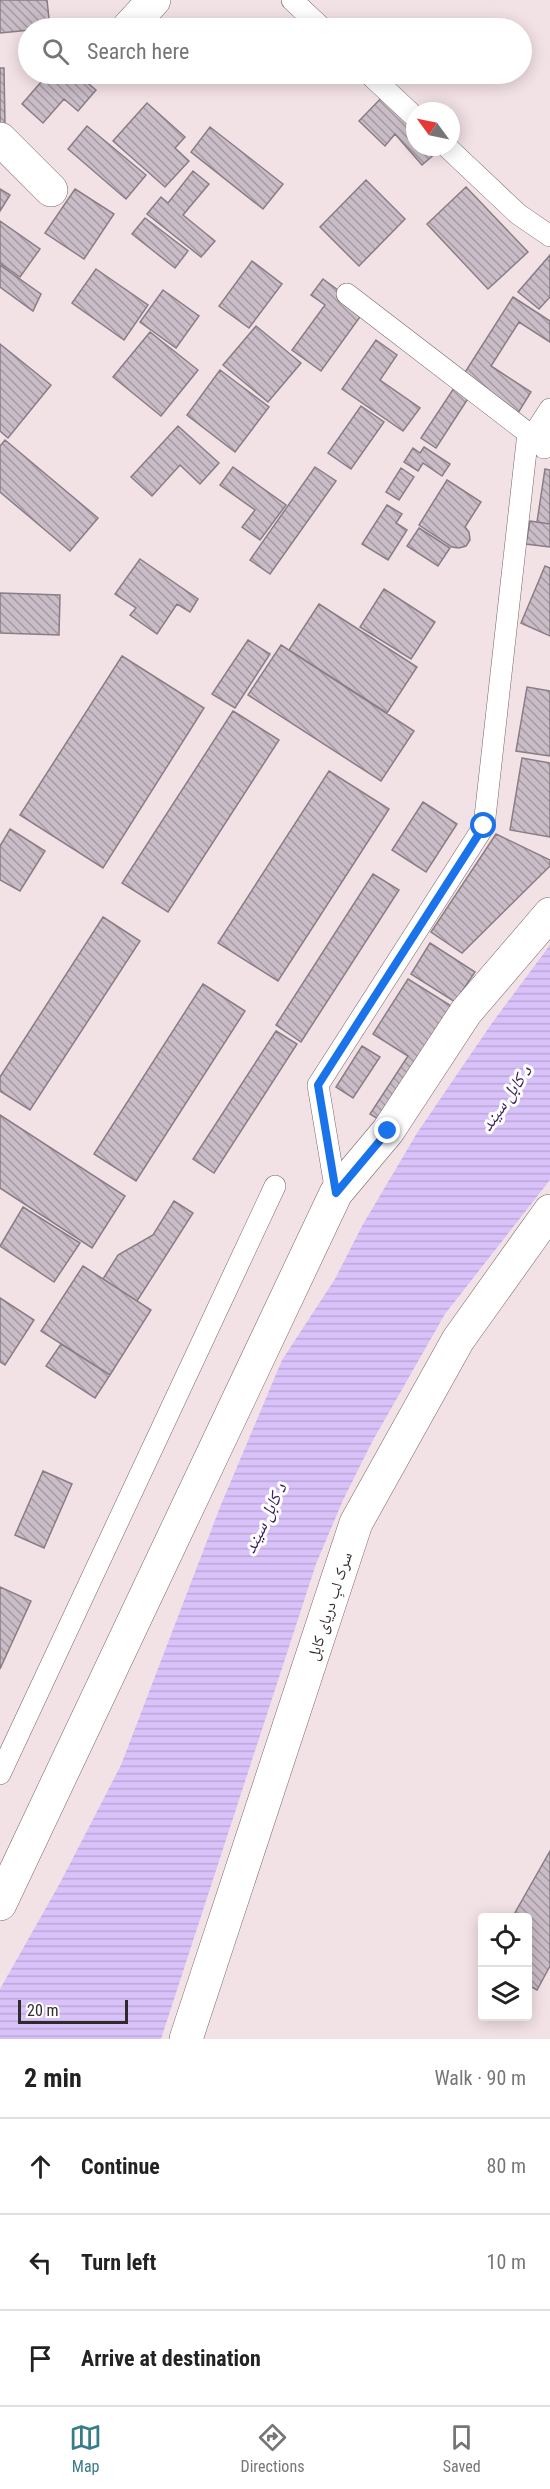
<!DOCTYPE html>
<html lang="en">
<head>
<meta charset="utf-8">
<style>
  :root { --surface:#fff; --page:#f2f2f2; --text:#222; --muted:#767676; --line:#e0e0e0; --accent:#377c89 }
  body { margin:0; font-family:"Roboto Condensed","Noto Naskh Arabic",sans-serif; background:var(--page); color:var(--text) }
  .controls { position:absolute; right:18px; bottom:18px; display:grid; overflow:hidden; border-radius:6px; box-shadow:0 3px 15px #0003 }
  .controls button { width:54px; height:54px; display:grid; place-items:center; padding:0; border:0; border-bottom:2px solid var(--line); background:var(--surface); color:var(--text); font:30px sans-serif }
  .compass { position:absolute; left:406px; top:102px; width:54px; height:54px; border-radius:50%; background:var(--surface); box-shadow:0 3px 15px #0003; rotate:303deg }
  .scale { position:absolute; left:18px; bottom:15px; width:110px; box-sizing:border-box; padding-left:6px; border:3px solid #312a2b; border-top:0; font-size:16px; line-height:21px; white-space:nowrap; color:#312a2b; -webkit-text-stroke:4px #fff; paint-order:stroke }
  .stop { position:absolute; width:18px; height:18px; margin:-14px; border:4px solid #1a73e8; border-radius:50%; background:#fff }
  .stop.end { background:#1a73e8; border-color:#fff; box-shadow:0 2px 6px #0008 }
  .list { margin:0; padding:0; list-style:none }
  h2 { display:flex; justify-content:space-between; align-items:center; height:78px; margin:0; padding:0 24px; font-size:26px }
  h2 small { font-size:20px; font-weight:400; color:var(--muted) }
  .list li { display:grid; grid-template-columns:39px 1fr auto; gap:18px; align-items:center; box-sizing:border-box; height:96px; padding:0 24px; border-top:2px solid var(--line) }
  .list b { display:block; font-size:22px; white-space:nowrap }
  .list em { font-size:20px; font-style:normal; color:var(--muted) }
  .icon { flex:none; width:33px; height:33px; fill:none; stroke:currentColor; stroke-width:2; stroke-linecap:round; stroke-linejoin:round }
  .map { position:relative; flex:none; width:550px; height:2039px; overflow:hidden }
  .search { position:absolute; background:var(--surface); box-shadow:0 3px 15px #0003; left:18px; right:18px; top:18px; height:66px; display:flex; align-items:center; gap:15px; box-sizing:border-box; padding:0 21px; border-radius:33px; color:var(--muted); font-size:22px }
  .sheet { height:366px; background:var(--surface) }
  nav { display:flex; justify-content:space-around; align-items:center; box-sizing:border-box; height:84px; border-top:2px solid var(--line); background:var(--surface); font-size:16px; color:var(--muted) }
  nav a { display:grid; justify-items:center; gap:3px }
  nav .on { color:var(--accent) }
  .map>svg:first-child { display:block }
  .water { fill:url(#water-rules) }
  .building { fill:url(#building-back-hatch); stroke:#897d86; stroke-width:1.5 }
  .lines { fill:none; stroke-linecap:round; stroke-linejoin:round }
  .lane-casing { stroke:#756669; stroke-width:22 }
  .street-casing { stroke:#756669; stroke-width:34 }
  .lane { stroke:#fff; stroke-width:21 }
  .street { stroke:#fff; stroke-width:33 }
  .route { stroke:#1a73e8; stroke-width:8 }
  .labels { text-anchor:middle; stroke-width:6; stroke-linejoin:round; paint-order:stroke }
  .street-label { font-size:16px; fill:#312a2b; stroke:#fff }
  .water-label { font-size:18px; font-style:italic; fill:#3d1e5c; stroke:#fff }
</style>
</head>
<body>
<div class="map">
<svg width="550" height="2039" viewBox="0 0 550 2039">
  <defs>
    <pattern id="water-rules" width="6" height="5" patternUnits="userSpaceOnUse" patternTransform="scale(1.5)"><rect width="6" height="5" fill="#d9c2f9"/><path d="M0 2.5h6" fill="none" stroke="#bba7d6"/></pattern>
    <pattern id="building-back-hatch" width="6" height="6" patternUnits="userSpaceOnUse" patternTransform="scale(1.5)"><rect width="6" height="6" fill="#cabdc7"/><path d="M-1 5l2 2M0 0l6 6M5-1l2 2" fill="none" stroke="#a59aa2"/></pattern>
  </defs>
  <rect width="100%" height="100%" fill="#f3e2e5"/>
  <path class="water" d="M 550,945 L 550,1180 L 445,1314 L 372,1442 L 343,1500 L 316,1564 L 161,2039 L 0,2039 L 0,1989 L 60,1883 L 121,1765 L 220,1507 L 282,1360 L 335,1279 L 362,1226 L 417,1133 L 492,1023 Z"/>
  <path class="building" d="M 0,0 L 47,0 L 50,28 L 0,33 Z
    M 0,68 L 4,68 L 5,125 L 0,125 Z
    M 48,74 L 77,74 L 96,90 L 78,111 L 64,99 L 43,123 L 22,104 Z
    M 385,94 L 415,128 L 415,147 L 432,147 L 437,152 L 422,165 L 395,134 L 385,146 L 359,121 Z
    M 147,103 L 185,137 L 175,148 L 189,161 L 165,187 L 113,141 Z
    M 87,126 L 146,175 L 126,199 L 68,149 Z
    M 210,127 L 283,184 L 263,209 L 191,152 Z
    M 193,171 L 209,184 L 183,215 L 215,241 L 201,257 L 147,214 L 161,197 L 168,203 Z
    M 366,180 L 405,219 L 359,266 L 320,227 Z
    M 466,187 L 528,252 L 488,289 L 427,224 Z
    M 0,189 L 10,195 L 0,211 Z
    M 75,189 L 114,214 L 84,259 L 45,233 Z
    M 145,218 L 188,251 L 175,268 L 132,234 Z
    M 0,221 L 40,249 L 20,277 L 0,263 Z
    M 550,255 L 550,297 L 539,309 L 518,292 Z
    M 252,261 L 282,284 L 249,328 L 219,306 Z
    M 0,265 L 41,294 L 33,311 L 0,287 Z
    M 96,269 L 148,305 L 124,340 L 72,303 Z
    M 323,279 L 365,310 L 321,371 L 292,350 L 325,305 L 311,295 Z
    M 163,290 L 199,316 L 176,348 L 140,322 Z
    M 513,297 L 550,321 L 550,342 L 519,322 L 491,366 L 531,392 L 518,413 L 462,377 Z
    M 256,326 L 301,363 L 268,402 L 223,365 Z
    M 150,332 L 198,370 L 161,416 L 113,377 Z
    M 376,340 L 397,355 L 380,380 L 420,408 L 403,431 L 342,389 Z
    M 0,344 L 51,385 L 8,438 L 0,431 Z
    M 220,370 L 269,407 L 235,452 L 187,415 Z
    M 454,388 L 469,397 L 436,448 L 421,438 Z
    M 361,406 L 384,422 L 351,469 L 328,453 Z
    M 178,426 L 219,463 L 200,484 L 180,465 L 152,496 L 131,477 Z
    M 5,440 L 98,518 L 70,551 L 0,492 L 0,446 Z
    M 424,447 L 450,464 L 442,476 L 423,463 L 418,471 L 404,462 L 413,448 L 420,453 Z
    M 233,467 L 286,505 L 260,540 L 242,527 L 255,510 L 220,485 Z
    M 315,467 L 336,481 L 270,574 L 250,560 Z
    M 401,468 L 414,477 L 399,500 L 386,492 Z
    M 545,469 L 550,470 L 550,524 L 537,522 Z
    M 447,480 L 481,502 L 465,527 L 469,532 L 470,540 L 466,546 L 459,548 L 452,547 L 419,525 Z
    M 387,505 L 402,514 L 396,523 L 407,530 L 388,560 L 362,544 Z
    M 530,521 L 550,524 L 550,547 L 526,544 Z
    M 419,528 L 450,548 L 438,566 L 407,546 Z
    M 140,559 L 198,599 L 190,612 L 177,604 L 157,634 L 130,615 L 136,608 L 115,594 Z
    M 545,566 L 550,568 L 550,636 L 521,623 Z
    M 384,589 L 435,622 L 411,659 L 360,627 Z
    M 0,593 L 60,595 L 59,635 L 0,633 Z
    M 319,604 L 417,667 L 387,713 L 289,650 Z
    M 248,640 L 270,654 L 235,708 L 212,694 Z
    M 281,645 L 414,731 L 381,781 L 248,695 Z
    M 122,656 L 204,708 L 103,868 L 20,815 Z
    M 527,687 L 550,691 L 550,756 L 516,751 Z
    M 233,711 L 279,740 L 168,912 L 122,883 Z
    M 522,758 L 550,763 L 550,837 L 510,830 Z
    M 329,771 L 389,809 L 278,981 L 218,943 Z
    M 423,802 L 457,824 L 426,872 L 392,850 Z
    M 10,829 L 45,851 L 20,891 L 0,880 L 0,846 Z
    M 496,834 L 550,860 L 550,866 L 462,953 L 431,932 Z
    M 373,874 L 399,890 L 301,1042 L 276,1025 Z
    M 103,917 L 140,941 L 30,1110 L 0,1091 L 0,1077 Z
    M 430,943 L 475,972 L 455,1002 L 411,974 Z
    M 408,979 L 456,1009 L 383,1122 L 370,1114 L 408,1056 L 373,1034 Z
    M 203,984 L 245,1011 L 136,1181 L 94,1154 Z
    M 276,1031 L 297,1044 L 214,1173 L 193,1159 Z
    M 362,1046 L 380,1057 L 353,1098 L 336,1087 Z
    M 0,1115 L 125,1196 L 92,1248 L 0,1188 Z
    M 174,1201 L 193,1213 L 137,1301 L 103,1279 L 118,1255 L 153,1235 Z
    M 23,1207 L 80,1243 L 54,1282 L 0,1246 Z
    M 83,1266 L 151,1310 L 110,1375 L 41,1331 Z
    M 0,1298 L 34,1320 L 5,1365 L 0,1362 Z
    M 61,1344 L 110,1375 L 95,1398 L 46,1366 Z
    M 43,1471 L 72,1484 L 44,1548 L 15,1535 Z
    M 0,1587 L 31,1601 L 0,1669 Z
    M 550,1851 L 550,1966 L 537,1990 L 528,1985 L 528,1918 L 512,1918 Z"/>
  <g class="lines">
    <defs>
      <path id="lane" d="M 292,0 L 322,28
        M 369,74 L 415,117
        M 447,147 L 518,214 L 550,236
        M 544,448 L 539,426 L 550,409
        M 336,1193 L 318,1085 L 484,826 L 528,433 L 347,294
        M 0,1774 L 275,1186"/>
      <path id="street" d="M 128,28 L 154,0
        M 0,139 L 51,190
        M 0,1904 L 336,1193 L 388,1131 L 466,1012 L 550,914
        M 186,2039 L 356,1523 L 458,1340 L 550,1211"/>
    </defs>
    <use href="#lane" class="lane-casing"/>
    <use href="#street" class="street-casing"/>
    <use href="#lane" class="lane"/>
    <use href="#street" class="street"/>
  </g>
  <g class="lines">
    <path class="route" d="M 388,1131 L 336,1193 L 318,1085 L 484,826"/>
  </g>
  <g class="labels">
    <g class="street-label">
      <text transform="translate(329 1606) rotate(-72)" y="6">سرک لبِ دریای کابل</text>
    </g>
    <g class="water-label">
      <text transform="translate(506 1098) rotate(-55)" y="6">د کابل سيند</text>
      <text transform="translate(265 1518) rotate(-64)" y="6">د کابل سيند</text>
    </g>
  </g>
</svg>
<div class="controls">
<button><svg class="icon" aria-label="locate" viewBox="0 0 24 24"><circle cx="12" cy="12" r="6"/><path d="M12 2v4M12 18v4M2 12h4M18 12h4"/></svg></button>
<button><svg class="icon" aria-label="layers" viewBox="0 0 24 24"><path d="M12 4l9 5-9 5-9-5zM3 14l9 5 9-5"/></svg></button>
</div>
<svg class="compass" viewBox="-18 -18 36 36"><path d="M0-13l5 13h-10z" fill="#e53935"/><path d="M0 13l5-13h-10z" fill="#767676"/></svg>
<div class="scale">20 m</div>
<div class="stop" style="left:484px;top:826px"></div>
<div class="stop end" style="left:388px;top:1131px"></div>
<div class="search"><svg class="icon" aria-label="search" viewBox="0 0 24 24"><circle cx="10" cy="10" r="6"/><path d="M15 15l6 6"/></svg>Search here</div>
</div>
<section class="sheet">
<h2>2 min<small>Walk · 90 m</small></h2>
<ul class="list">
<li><svg class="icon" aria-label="ahead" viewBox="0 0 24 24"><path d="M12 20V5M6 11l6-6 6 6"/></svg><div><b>Continue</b></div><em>80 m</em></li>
<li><svg class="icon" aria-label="left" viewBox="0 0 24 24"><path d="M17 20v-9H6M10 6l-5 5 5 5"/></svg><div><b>Turn left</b></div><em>10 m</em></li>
<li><svg class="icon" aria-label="arrive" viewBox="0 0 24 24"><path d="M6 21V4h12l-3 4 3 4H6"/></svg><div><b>Arrive at destination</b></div></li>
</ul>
</section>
<nav>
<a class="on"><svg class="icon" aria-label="map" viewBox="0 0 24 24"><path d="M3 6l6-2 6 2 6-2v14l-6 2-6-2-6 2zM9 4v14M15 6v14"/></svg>Map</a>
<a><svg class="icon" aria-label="directions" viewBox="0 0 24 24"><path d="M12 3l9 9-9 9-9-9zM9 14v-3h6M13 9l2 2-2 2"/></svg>Directions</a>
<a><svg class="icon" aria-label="saved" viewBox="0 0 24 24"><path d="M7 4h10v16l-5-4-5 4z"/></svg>Saved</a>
</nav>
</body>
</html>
